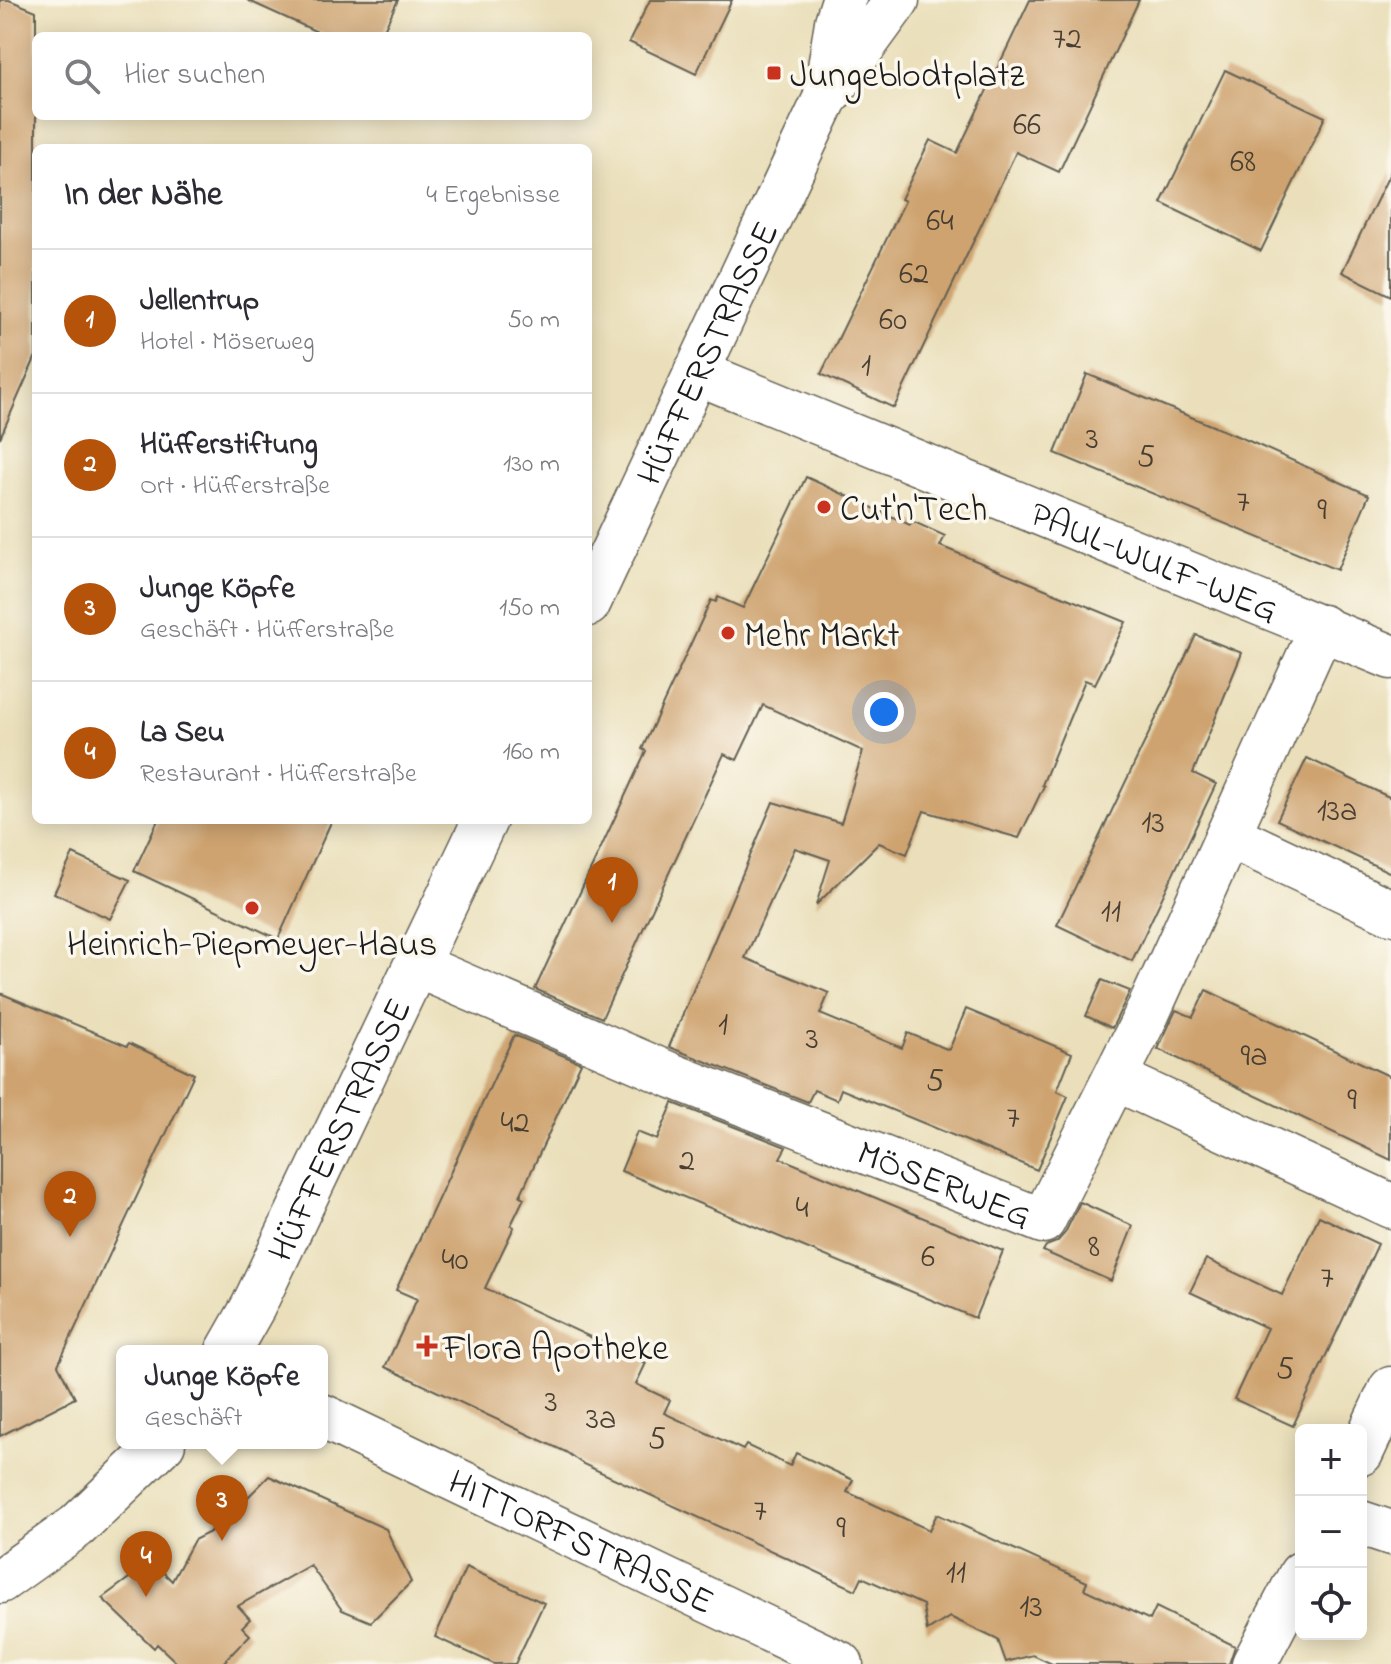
<!DOCTYPE html>
<html lang="de">
<head>
<meta charset="utf-8">
<style>
  :root { --surface:#fff; --page:#f2f2f3; --text:#2b2b33; --muted:#7c7c81; --line:#e1e1e2; --accent:#b45309 }
  body { margin:0; font-family:"Indie Flower",sans-serif; background:var(--page); color:var(--text) }
  .controls { position:absolute; right:24px; bottom:24px; display:grid; overflow:hidden; border-radius:12px; box-shadow:0 4px 20px #0003 }
  .controls button { width:72px; height:72px; display:grid; place-items:center; padding:0; border:0; border-bottom:2px solid var(--line); background:var(--surface); color:var(--text); font:40px sans-serif }
  .you { position:absolute; left:884px; top:712px; width:28px; height:28px; margin:-20px; border:6px solid #fff; border-radius:50%; background:#1a73e8; box-shadow:0 0 0 12px #1a73e833 }
  .badge { display:grid; place-items:center; width:52px; height:52px; border-radius:50%; background:var(--accent); color:#fff; font-size:26px; font-weight:700 }
  .pin { position:absolute; translate:-50% -66px; filter:drop-shadow(0 2px 4px #0008) }
  .pin::after { content:''; position:absolute; top:42px; width:28px; height:24px; background:inherit; clip-path:polygon(0 0,100% 0,50% 100%) }
  .popup { position:absolute; left:116px; top:1345px; width:212px; height:104px; box-sizing:border-box; display:grid; place-content:center; border-radius:12px; background:var(--surface); filter:drop-shadow(0 2px 6px #0005); font-size:26px; white-space:nowrap; color:var(--muted) }
  .popup b { font-size:30px; color:var(--text) }
  .popup::after { content:''; position:absolute; left:50%; top:100%; margin-left:-16px; border:16px solid transparent; border-top-color:var(--surface) }
  .list { margin:0; padding:0; list-style:none }
  h2 { display:flex; justify-content:space-between; align-items:center; height:104px; margin:0; padding:0 32px; font-size:34px }
  h2 small { font-size:26px; font-weight:400; color:var(--muted) }
  .list li { display:grid; grid-template-columns:52px 1fr auto; gap:24px; align-items:center; box-sizing:border-box; height:144px; padding:0 32px; border-top:2px solid var(--line) }
  .list b { display:block; font-size:30px; white-space:nowrap }
  .list p { margin:0; font-size:26px; white-space:nowrap; color:var(--muted) }
  .list em { font-size:26px; font-style:normal; color:var(--muted) }
  .icon { flex:none; width:44px; height:44px; fill:none; stroke:currentColor; stroke-width:2; stroke-linecap:round; stroke-linejoin:round }
  .map { position:relative; flex:none; width:1391px; height:1664px; overflow:hidden }
  .search { position:absolute; background:var(--surface); box-shadow:0 4px 20px #0003; left:32px; top:32px; width:560px; height:88px; display:flex; align-items:center; gap:20px; box-sizing:border-box; padding:0 28px; border-radius:12px; color:var(--muted); font-size:30px }
  .panel { position:absolute; background:var(--surface); box-shadow:0 4px 20px #0003; left:32px; top:144px; width:560px; height:680px; border-radius:12px }
  .map>svg:first-child { display:block }
  .building { fill:#cea370 }
  .lines { fill:none; stroke-linecap:round; stroke-linejoin:round }
  .minor-casing { stroke:#646053; stroke-width:47 }
  .minor { stroke:#fff; stroke-width:44 }
  .poi-dot { fill:#c8321e; stroke:#fbf7ec; stroke-width:3 }
  .labels { text-anchor:middle; stroke-width:7; stroke-linejoin:round; paint-order:stroke }
  .number-label { font-size:32px; fill:#483e31 }
  .poi-label { font-size:36px; fill:#1c1c1c; stroke:#fbf7ec; text-anchor:start }
  .street-label { font-size:36px; fill:#1c1c1c; stroke:#fbf7ec }
</style>
</head>
<body>
<div class="map">
<svg width="1391" height="1664" viewBox="0 0 1391 1664">
  <rect width="100%" height="100%" fill="#fbf7ec"/>
  <filter id="ink" filterUnits="userSpaceOnUse"><feTurbulence type="fractalNoise" baseFrequency=".0125" numOctaves="2"/><feDisplacementMap in="SourceGraphic" scale="16" xChannelSelector="R" yChannelSelector="G"/><feConvolveMatrix kernelMatrix="1 2 1 2 8 2 1 2 1" color-interpolation-filters="sRGB"/></filter>
  <filter id="wash" filterUnits="userSpaceOnUse"><feTurbulence type="fractalNoise" baseFrequency=".006" numOctaves="4" result="noise"/><feDisplacementMap in="SourceGraphic" scale="32" xChannelSelector="R" yChannelSelector="G"/><feGaussianBlur stdDeviation="1.8" result="paint"/><feColorMatrix in="noise" values="0 0 0 0 0 0 0 0 0 0 0 0 0 0 0 0 0 1.4 0 .05"/><feComposite in="paint" operator="in"/></filter>
  <g filter="url(#wash)">
    <rect width="100%" height="100%" fill="#eadfba"/>
    <g id="blocks">
      <path class="building" d="M 0,0 L 9,0 L 36,11 L 36,356 L 0,438 Z
        M 247,0 L 398,0 L 381,36 L 326,36 Z
        M 650,0 L 732,0 L 696,74 L 629,42 Z
        M 1030,0 L 1139,0 L 1059,172 L 1016,152 L 894,408 L 821,374 L 905,201 L 901,199 L 930,140 L 957,153 Z
        M 1225,70 L 1325,117 L 1261,251 L 1161,203 Z
        M 1391,171 L 1391,296 L 1342,272 Z
        M 1087,374 L 1249,441 L 1369,495 L 1337,570 L 1055,453 Z
        M 806,477 L 910,525 L 912,521 L 945,536 L 940,546 L 1126,622 L 1095,684 L 1085,680 L 1042,785 L 1044,786 L 1019,838 L 924,811 L 907,854 L 879,843 L 816,905 L 830,860 L 795,848 L 745,958 L 829,993 L 820,1014 L 902,1048 L 908,1033 L 949,1050 L 966,1009 L 1072,1053 L 1057,1091 L 1068,1096 L 1037,1170 L 841,1089 L 837,1100 L 814,1090 L 808,1102 L 669,1047 L 773,802 L 841,823 L 863,751 L 763,705 L 737,760 L 724,754 L 602,1018 L 535,989 L 646,751 L 642,749 L 711,600 L 716,602 L 718,597 L 743,608 Z
        M 1196,635 L 1242,653 L 1193,773 L 1216,784 L 1132,961 L 1057,925 Z
        M 1307,758 L 1391,798 L 1391,873 L 1277,820 Z
        M 158,820 L 332,820 L 278,939 L 134,871 Z
        M 73,854 L 130,880 L 110,919 L 54,893 Z
        M 1102,980 L 1130,991 L 1112,1028 L 1086,1016 Z
        M 1206,990 L 1391,1077 L 1391,1160 L 1158,1049 L 1176,1010 L 1193,1017 Z
        M 0,993 L 127,1046 L 129,1043 L 194,1074 L 58,1365 L 75,1398 L 0,1436 Z
        M 514,1035 L 581,1063 L 520,1196 L 524,1198 L 511,1225 L 514,1227 L 485,1288 L 646,1363 L 636,1384 L 670,1400 L 664,1413 L 743,1450 L 746,1445 L 790,1466 L 796,1453 L 853,1480 L 847,1492 L 929,1530 L 937,1514 L 1087,1582 L 1084,1589 L 1150,1620 L 1156,1607 L 1235,1646 L 1229,1664 L 1052,1664 L 1033,1655 L 1006,1662 L 998,1640 L 950,1617 L 927,1631 L 923,1605 L 862,1577 L 856,1590 L 583,1464 L 566,1452 L 385,1367 L 417,1299 L 396,1290 Z
        M 673,1103 L 786,1147 L 780,1158 L 1003,1251 L 975,1318 L 621,1171 L 637,1132 L 657,1140 Z
        M 1080,1202 L 1133,1226 L 1111,1281 L 1043,1251 L 1046,1246 L 1057,1242 L 1065,1233 Z
        M 1319,1216 L 1378,1244 L 1293,1426 L 1234,1399 L 1267,1328 L 1190,1292 L 1206,1259 L 1282,1295 Z
        M 269,1476 L 386,1529 L 411,1582 L 371,1622 L 342,1610 L 310,1565 L 238,1606 L 250,1619 L 242,1627 L 250,1635 L 222,1664 L 178,1664 L 157,1644 L 154,1648 L 102,1598 L 152,1561 L 172,1581 L 194,1540 L 210,1532 L 217,1516 L 242,1503 Z
        M 466,1567 L 544,1603 L 515,1664 L 494,1664 L 435,1637 Z"/>
    </g>
  </g>
  <g filter="url(#ink)">
    <use href="#blocks" fill-opacity="0" stroke="#646053" stroke-width="2"/>
    <g class="lines">
      <defs>
        <g id="minor">
          <path d="M 826,93 L 837,22 L 844,0"/>
          <path id="s1" d="M 696,372 L 1391,657"/>
          <path id="s2" d="M 588,604 L 825,99 L 897,0"/>
          <path d="M 1228,835 L 1391,912"/>
          <path id="s3" d="M 416,965 L 673,1076 L 1043,1221 L 1148,1012 L 1322,627"/>
          <path d="M 1117,1079 L 1391,1206"/>
          <path id="s4" d="M 228,1351 L 253,1307 L 485,820"/>
          <path id="s5" d="M 322,1416 L 841,1664"/>
          <path d="M 1361,1453 L 1391,1389"/>
          <path d="M 1361,1523 L 1391,1533"/>
          <path d="M 0,1581 L 77,1526 L 163,1443"/>
          <path d="M 1254,1664 L 1301,1574"/>
        </g>
      </defs>
      <use href="#minor" class="minor-casing"/>
      <use href="#minor" class="minor"/>
    </g>
  </g>
  <g class="poi-dot">
    <rect x="766" y="65" width="16" height="16" rx="4"/>
    <circle cx="824" cy="507" r="8"/>
    <circle cx="728" cy="633" r="8"/>
    <circle cx="252" cy="908" r="8"/>
    <path d="M423 1334h8v8h8v8h-8v8h-8v-8h-8v-8h8z"/>
  </g>
  <g class="labels">
    <g class="number-label">
      <text x="1067" y="48">72</text>
      <text x="1027" y="134">66</text>
      <text x="1243" y="171">68</text>
      <text x="940" y="230">64</text>
      <text x="914" y="283">62</text>
      <text x="893" y="329">60</text>
      <text x="866" y="375">1</text>
      <text x="1092" y="448">3</text>
      <text x="1146" y="466">5</text>
      <text x="1243" y="511">7</text>
      <text x="1322" y="519">9</text>
      <text x="1337" y="820">13a</text>
      <text x="1153" y="832">13</text>
      <text x="1111" y="921">11</text>
      <text x="723" y="1034">1</text>
      <text x="812" y="1048">3</text>
      <text x="1254" y="1065">9a</text>
      <text x="935" y="1090">5</text>
      <text x="1352" y="1109">9</text>
      <text x="1013" y="1127">7</text>
      <text x="515" y="1132">42</text>
      <text x="687" y="1170">2</text>
      <text x="802" y="1217">4</text>
      <text x="1094" y="1256">8</text>
      <text x="928" y="1266">6</text>
      <text x="455" y="1269">40</text>
      <text x="1327" y="1287">7</text>
      <text x="1285" y="1378">5</text>
      <text x="551" y="1411">3</text>
      <text x="601" y="1428">3a</text>
      <text x="657" y="1448">5</text>
      <text x="760" y="1520">7</text>
      <text x="841" y="1537">9</text>
      <text x="956" y="1582">11</text>
      <text x="1031" y="1616">13</text>
    </g>
    <g class="poi-label">
      <text x="790" y="86">Jungeblodtplatz</text>
      <text x="840" y="520">Cut'n'Tech</text>
      <text x="744" y="646">Mehr Markt</text>
      <text x="252" y="955" text-anchor="middle">Heinrich-Piepmeyer-Haus</text>
      <text x="443" y="1359">Flora Apotheke</text>
    </g>
    <g class="street-label">
      <text dy="13" stroke="none"><textPath href="#s2" startOffset="278">HÜFFERSTRASSE</textPath></text>
      <text dy="13" stroke="none"><textPath href="#s1" startOffset="496">PAUL-WULF-WEG</textPath></text>
      <text dy="13" stroke="none"><textPath href="#s4" startOffset="248">HÜFFERSTRASSE</textPath></text>
      <text dy="13" stroke="none"><textPath href="#s3" startOffset="572">MÖSERWEG</textPath></text>
      <text dy="13" stroke="none"><textPath href="#s5" startOffset="288">HITTORFSTRASSE</textPath></text>
    </g>
  </g>
</svg>
<div class="controls">
<button>+</button>
<button>−</button>
<button><svg class="icon" aria-label="locate" viewBox="0 0 24 24"><circle cx="12" cy="12" r="6"/><path d="M12 2v4M12 18v4M2 12h4M18 12h4"/></svg></button>
</div>
<div class="you"></div>
<div class="pin badge" style="left:612px;top:923px">1</div>
<div class="pin badge" style="left:70px;top:1237px">2</div>
<div class="pin badge" style="left:222px;top:1541px">3</div>
<div class="popup"><b>Junge Köpfe</b>Geschäft</div>
<div class="pin badge" style="left:146px;top:1597px">4</div>
<div class="search"><svg class="icon" aria-label="search" viewBox="0 0 24 24"><circle cx="10" cy="10" r="6"/><path d="M15 15l6 6"/></svg>Hier suchen</div>
<section class="panel">
<h2>In der Nähe<small>4 Ergebnisse</small></h2>
<ul class="list">
<li><span class="badge">1</span><div><b>Jellentrup</b><p>Hotel · Möserweg</p></div><em>50 m</em></li>
<li><span class="badge">2</span><div><b>Hüfferstiftung</b><p>Ort · Hüfferstraße</p></div><em>130 m</em></li>
<li><span class="badge">3</span><div><b>Junge Köpfe</b><p>Geschäft · Hüfferstraße</p></div><em>150 m</em></li>
<li><span class="badge">4</span><div><b>La Seu</b><p>Restaurant · Hüfferstraße</p></div><em>160 m</em></li>
</ul>
</section>
</div>
</body>
</html>
